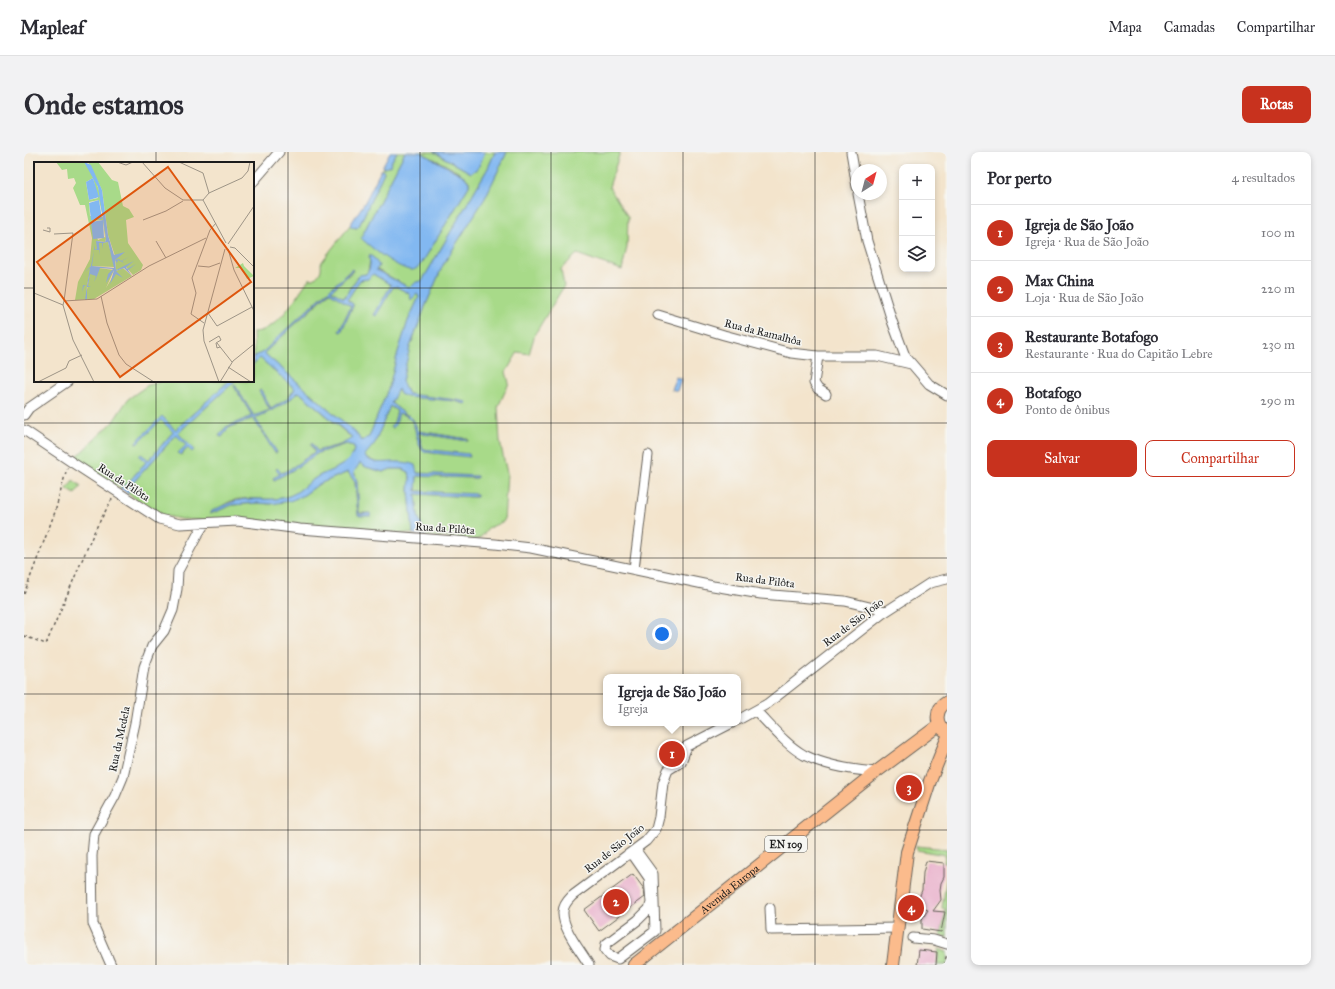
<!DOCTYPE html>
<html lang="pt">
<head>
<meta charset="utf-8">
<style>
  :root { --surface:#fff; --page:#f2f2f3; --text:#2b2b33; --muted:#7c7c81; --line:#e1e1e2; --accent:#c8321e }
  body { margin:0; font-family:"IM FELL Great Primer",serif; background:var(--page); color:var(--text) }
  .controls { position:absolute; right:12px; top:12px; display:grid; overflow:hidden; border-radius:8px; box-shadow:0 2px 6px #0003 }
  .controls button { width:36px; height:36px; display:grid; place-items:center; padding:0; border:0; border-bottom:1px solid var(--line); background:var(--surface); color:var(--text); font:20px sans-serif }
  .compass { position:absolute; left:827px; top:12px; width:36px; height:36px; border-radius:50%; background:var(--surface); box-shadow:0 2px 6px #0003; rotate:36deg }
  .you { position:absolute; left:638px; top:482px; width:14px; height:14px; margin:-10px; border:3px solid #fff; border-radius:50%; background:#1a73e8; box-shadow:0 0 0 6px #1a73e833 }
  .badge { display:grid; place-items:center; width:26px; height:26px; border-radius:50%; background:var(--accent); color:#fff; font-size:13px; font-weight:700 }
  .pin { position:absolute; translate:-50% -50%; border:2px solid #fff; box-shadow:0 1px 4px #0006 }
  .popup { position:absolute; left:579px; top:522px; width:138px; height:52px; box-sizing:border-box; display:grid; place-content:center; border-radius:8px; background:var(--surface); filter:drop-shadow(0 1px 3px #0005); font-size:13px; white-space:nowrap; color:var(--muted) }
  .popup b { font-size:15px; color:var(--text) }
  .popup::after { content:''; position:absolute; left:50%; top:100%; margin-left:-8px; border:8px solid transparent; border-top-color:var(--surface) }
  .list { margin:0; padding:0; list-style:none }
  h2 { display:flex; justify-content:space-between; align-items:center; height:52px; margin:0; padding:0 16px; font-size:17px }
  h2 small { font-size:13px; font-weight:400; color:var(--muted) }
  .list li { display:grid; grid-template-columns:26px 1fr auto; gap:12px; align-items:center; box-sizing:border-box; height:56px; padding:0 16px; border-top:1px solid var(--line) }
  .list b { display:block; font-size:15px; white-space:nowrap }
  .list p { margin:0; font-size:13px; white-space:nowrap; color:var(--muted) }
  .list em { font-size:13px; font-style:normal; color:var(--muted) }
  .actions { display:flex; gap:8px; padding:12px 16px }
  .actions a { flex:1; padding:9px 0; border:1px solid var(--accent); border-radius:8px; text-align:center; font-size:14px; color:var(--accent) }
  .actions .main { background:var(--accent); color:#fff }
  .icon { flex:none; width:22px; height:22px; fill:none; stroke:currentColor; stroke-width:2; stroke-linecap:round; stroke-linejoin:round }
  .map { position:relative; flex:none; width:923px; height:813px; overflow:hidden; border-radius:8px }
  header { display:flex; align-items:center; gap:24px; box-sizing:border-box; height:56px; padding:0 20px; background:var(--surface); border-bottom:1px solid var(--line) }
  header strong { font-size:19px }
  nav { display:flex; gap:22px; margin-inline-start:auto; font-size:14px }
  .intro { display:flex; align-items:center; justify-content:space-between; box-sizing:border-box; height:96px; padding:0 24px }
  h1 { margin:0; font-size:28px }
  .button { padding:10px 18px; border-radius:8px; background:var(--accent); color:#fff; font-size:14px; font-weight:700 }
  main { display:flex; gap:24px; padding:0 24px }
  aside { flex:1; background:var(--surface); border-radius:8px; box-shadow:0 2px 6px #0003 }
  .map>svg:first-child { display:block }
  .green { fill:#a8da89; stroke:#627b52 }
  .water { fill:#82b8f1; stroke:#4f6a86; fill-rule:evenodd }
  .building { fill:#e9aeca }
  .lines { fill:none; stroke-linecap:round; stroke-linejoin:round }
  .minor-casing { stroke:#67625a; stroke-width:11 }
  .major-casing { stroke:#67625a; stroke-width:14 }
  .path { stroke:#67625a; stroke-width:1.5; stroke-dasharray:3 3; stroke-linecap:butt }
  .minor { stroke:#fff; stroke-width:9 }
  .major { stroke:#fbbb8c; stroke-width:12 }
  .grid { fill:none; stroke:#1c1c1c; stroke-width:1; stroke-opacity:0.55 }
  .labels { text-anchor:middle; stroke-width:3; stroke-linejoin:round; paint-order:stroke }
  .shield { fill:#f6f6f2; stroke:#5d5d5c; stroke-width:1 }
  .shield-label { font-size:10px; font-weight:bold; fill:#1c1c1c }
  .street-label { font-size:11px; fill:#1c1c1c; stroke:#f6f6f2 }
  .inset-road { fill:none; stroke:#9d9486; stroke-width:1 }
  .view { fill:#de560d; fill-opacity:0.15; stroke:#de560d; stroke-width:2 }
  .inset-edge { fill:none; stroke:#1c1c1c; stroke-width:2 }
</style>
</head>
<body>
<header>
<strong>Mapleaf</strong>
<nav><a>Mapa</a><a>Camadas</a><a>Compartilhar</a></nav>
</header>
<div class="intro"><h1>Onde estamos</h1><a class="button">Rotas</a></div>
<main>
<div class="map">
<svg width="923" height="813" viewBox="0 0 923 813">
  <rect width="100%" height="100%" fill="#f6f6f2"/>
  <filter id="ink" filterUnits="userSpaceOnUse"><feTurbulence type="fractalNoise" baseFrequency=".025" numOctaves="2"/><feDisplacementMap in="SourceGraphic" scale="8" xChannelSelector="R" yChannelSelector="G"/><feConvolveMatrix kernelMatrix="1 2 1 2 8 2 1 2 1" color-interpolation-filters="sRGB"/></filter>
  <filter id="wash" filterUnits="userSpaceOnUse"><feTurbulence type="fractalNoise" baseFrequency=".012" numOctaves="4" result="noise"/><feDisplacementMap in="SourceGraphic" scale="16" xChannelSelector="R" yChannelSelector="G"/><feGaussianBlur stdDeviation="0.9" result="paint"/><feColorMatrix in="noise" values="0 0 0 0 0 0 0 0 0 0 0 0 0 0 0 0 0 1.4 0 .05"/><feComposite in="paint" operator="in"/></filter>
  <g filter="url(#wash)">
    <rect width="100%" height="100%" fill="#f3e4cc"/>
    <path class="green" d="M 373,0 L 381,0 L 340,80 L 338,86 C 350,98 365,107 380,116 L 398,111 L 445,34 C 445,31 446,31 444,28 C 437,19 407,6 396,0 L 410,0 L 447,21 L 454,16 L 461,0 L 471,0 L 464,16 L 398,129 L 392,131 L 386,136 L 384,135 L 352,117 L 346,109 L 344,119 L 343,122 L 337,123 L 334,125 L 320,146 L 307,139 L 329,119 L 328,117 L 255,184 L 239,200 L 230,206 L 229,180 C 254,180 272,144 285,127 L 290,127 C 296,122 298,119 297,111 C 306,98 317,86 326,73 L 328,75 L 332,76 L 335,74 L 360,20 L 359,18 L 357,18 L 366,12 Z
      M 483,0 L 596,0 L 585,35 L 604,65 L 603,95 L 598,118 L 553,102 L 537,117 L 540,134 L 511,182 L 505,202 L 494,200 L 482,220 L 485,231 L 474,255 L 476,290 L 483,321 L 480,369 L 465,376 L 454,388 L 402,384 L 394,364 L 392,342 L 452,345 L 453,343 L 392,339 L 393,324 L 453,326 L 393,321 L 362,311 L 354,311 L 344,307 L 341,305 L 341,302 L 351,291 L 366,254 L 373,259 L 370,270 L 367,275 L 369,276 L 375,261 C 378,262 381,263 384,265 C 394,273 391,292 400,300 L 446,304 L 399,297 L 394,281 L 444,289 L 444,287 L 394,279 L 390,269 L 386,264 L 381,262 L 367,251 L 374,236 L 376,242 L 431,249 L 441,252 L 443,250 L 384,242 L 378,229 L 386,195 L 401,155 L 419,113 L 461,46 Z
      M 349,122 L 367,133 L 351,164 L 369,135 L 373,135 L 386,142 L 387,147 L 393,141 L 395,145 L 384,169 L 374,200 L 365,235 L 345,285 L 338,289 L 331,280 L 240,201 L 306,140 L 327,154 L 315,179 L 317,180 L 329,154 L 329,152 L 323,148 L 336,128 L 344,127 Z
      M 236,206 L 271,237 L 263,247 L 247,257 L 237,238 L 235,239 L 246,258 L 230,264 L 211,234 L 210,234 L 228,264 L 202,275 L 195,284 L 198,285 L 204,276 L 230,266 L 251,301 L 252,301 L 231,266 C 248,259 261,252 275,240 L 329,287 L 316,293 L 292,299 L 288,292 L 287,293 L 291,300 L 266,317 L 258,321 L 253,316 L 252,317 L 256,322 L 250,328 L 267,319 L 294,301 L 322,292 L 330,294 C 331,314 302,318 290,327 C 280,333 274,342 262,345 C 244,351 225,343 207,349 C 200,352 193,358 186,362 L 208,353 L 233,351 L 247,352 L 280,343 L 295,332 L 324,320 L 331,330 L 334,363 L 346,361 L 335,361 L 333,329 L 330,320 L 336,310 L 342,315 L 359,320 L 367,317 L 379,317 L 385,320 L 386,325 L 385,339 L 389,382 L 156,367 L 138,363 L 104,342 L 106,334 L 152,283 L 162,293 L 157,303 L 164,296 L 170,298 L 154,281 L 211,229 L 229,229 L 229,213 Z
      M 140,229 L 205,229 L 151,278 L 138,264 L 112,291 L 113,292 L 137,268 L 149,280 L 125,308 L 116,304 L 122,310 L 103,332 L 96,336 L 50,307 L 88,271 L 104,247 L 124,233 Z
      M 49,328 L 57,334 L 51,342 L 43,337 Z
      M 892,694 L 923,697 L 923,711 L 920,711 L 921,703 L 893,698 Z
      M 923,723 L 923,786 L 917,784 L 921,757 L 918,756 Z
      M 915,797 L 923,800 L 923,813 L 913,813 Z"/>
    <path class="water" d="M 366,0 L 373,0 L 366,12 L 367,13 L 361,16 L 359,15 L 359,13 Z
      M 381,0 L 396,0 L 440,24 L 445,30 L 445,34 L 398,111 C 395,114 392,118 388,118 C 375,118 346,95 337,86 L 340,80 Z
      M 410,0 L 461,0 L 454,16 L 447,21 Z
      M 471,0 L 483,0 L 461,46 L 419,113 L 401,155 L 386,195 L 378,229 C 381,234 381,238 384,242 L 433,248 L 443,250 L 442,252 L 431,249 L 383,245 L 376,242 L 374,237 L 367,251 L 381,262 L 386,264 L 390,269 L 394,279 L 443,287 L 444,289 L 394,281 L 399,297 L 445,302 L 446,305 L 400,300 C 391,292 394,273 384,265 C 382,263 378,262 375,261 L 372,271 L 369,276 L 366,275 L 370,270 L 373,259 L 366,254 L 351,291 L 341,303 L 341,305 C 351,314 364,309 375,310 C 381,310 386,311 391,313 L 393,321 L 453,324 L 453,326 L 393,324 L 392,339 L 453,342 L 453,345 L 392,342 L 394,364 L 402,384 L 389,382 L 385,339 L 386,325 L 385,320 L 379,317 L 367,317 L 359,320 L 342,315 L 336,311 L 330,320 L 333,329 L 335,361 L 336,362 L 346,361 L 347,364 L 336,364 L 334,363 L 331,330 L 324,320 L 295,332 L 280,343 L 266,349 L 247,352 L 233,351 L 208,353 L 186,362 L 186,360 C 202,352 213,346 232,347 C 242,347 252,348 262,345 C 274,342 280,333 290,327 C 302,318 331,314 330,294 L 322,292 L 294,301 L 267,319 L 250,328 L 249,326 L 256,322 L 252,317 L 253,316 L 258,321 L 266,317 L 291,300 L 287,292 L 288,291 L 293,299 L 316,293 L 329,286 L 275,240 C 261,252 248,259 231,266 L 253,300 L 251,301 L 229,266 L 204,276 L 198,285 L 195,284 L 202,275 L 228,264 L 210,234 L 211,233 L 230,264 L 246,258 L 235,239 L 237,238 L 247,257 L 263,247 L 271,237 L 236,206 L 229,213 L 229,205 L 239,200 L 255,184 L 328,117 L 329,118 L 307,139 L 320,146 L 334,125 L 336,123 L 342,122 C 346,118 347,111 345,106 L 346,103 L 351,107 L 355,114 L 352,118 L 384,135 L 386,136 L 392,130 L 398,129 L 464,16 ZM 349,122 L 367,133 L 350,163 L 352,164 L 369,135 L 373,135 L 386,142 L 387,148 L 393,142 L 395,145 L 384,169 L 374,200 L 365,235 L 345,285 L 338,289 L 331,280 L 240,201 L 305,140 L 327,154 L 315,179 L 317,180 L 329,154 L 329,152 L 323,148 L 336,128 L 344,127 Z
      M 357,18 L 359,18 L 360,20 L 335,74 L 333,76 L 328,75 L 326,73 L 341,50 Z
      M 652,225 L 657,227 L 653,239 L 647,237 Z
      M 205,229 L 211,229 L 154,281 L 170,298 L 168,300 L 164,296 L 156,303 L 154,301 L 162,293 L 152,283 L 106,334 L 104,342 L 96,336 L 103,332 L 122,310 L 115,304 L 117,302 L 125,308 L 149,280 L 137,268 L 113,292 L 111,291 L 138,264 L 151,278 Z"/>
    <g id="blocks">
      <path class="building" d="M 902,709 L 920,711 L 920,725 L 917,731 L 916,738 L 917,748 L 909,759 L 921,760 L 917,780 L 898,777 L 898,767 L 904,758 L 895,755 L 896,749 L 895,746 L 898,738 L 899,721 Z
        M 609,722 L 620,737 L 621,745 L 575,779 L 560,758 Z
        M 895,798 L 913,800 L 912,813 L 893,813 Z"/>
    </g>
  </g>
  <g filter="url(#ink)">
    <use href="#blocks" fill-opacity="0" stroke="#67625a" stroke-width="1"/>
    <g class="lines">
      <defs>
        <path id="minor" d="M 827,0 L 833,35
          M 229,30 L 255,0
          M 834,42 L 843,89 L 868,169 L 881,204 L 905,232 L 923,243
          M 634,163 L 700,183 L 767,201 L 794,204 L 853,204 L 887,212
          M 794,204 L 790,231 L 794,237 L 802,242
          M 0,263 L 5,256 L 44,229
          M 0,278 L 49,311 L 135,367 L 156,372 L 213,369 L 276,377 L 471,392 L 507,396 L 689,434 L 737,442 L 821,449 L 862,459
          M 610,417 L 624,303
          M 732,559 C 747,574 762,593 780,603 C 802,614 828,618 852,620
          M 714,568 L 743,552 L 858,462 L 906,431 L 923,427
          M 603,703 L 609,703 L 625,726 L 627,751 L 625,757 L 614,768 L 582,792 L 581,798 L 586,804 L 594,807 L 631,779 L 629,722 L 613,700 L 614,695
          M 746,756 L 747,778 L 874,776
          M 889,786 L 910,788 L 923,792
          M 87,813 L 69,772 L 68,704 L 70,682 L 91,644 L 99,625 L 111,571 L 120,515 L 128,494 L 140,479 L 149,458 L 153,437 L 154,419 L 174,382 L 181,371
          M 565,813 C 557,799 538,777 539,760 C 539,754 544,748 548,744 L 614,695 L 622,689 L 632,677 L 635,665 L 639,631 L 644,618 L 657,610 L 663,594 L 708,571"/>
        <g id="major">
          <path d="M 923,550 C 911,557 910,573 923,580"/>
          <path id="s1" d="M 610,813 L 852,620 L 915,573"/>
          <path d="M 869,813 L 883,700 L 906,629 L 923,587"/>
        </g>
      </defs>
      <use href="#minor" class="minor-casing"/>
      <use href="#major" class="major-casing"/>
      <path class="path" d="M 0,442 L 31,360 L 43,316
        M 0,484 L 22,492 L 71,378 L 88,347
        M 922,813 L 921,809 L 923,802"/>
      <use href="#minor" class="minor"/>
      <use href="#major" class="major"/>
    </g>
  </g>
  <path class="grid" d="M 132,0 L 132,11M 264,0 L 264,813M 396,0 L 396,813M 527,0 L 527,813M 659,0 L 659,813M 791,0 L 791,813M 0,136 L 11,136M 229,136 L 923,136M 132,229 L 132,813M 0,271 L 923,271M 0,406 L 923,406M 0,542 L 923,542M 0,678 L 923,678"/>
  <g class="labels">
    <rect class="shield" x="741" y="684" width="42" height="16" rx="3"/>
    <g class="shield-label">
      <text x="762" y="696">EN 109</text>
    </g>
    <g class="street-label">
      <text transform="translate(739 180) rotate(14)" y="4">Rua da Ramalhôa</text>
      <text transform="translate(100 330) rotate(33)" y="4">Rua da Pilôta</text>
      <text transform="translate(421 376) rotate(4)" y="4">Rua da Pilôta</text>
      <text transform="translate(741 428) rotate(7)" y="4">Rua da Pilôta</text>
      <text transform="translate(829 470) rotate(-37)" y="4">Rua de São João</text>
      <text transform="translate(95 587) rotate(-78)" y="4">Rua da Medela</text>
      <text transform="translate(590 696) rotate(-38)" y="4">Rua de São João</text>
      <text dy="4" stroke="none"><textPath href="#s1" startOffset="122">Avenida Europa</textPath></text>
    </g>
  </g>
  <g transform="translate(10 10)">
    <rect width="220" height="220" fill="#f3e4cc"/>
    <path d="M 22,0 L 50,0 L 61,16 L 67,35 L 72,77 L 71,80 L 63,79 L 63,88 L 65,81 L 74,80 L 81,105 L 57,104 L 53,124 L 52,133 L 57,105 L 80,108 L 72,126 L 82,109 L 89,106 L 98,114 L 60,137 L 41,138 L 44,120 L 56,97 L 58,76 L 51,43 L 46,43 L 39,26 L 42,21 L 40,16 L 34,17 L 33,7 L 28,8 ZM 59,16 L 64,36 L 55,38 L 52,20 ZM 65,38 L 69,55 L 56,54 L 55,40 ZM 69,58 L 71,75 L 64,78 L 57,59 ZM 54,0 L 64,0 L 78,18 L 84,20 L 89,44 L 95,47 L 100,55 L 92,58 L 94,81 L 109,103 L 107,108 L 99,113 L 92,105 L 82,108 L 81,94 L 74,73 L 68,28 ZM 209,101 L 210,104 L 220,114 L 213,117 L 207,106 L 201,106 Z" fill="#a8da89" fill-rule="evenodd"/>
    <path d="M 50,0 L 57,3 L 68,28 L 74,73 L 80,93 L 91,90 L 81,98 L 85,97 L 87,99 L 95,95 L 88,99 L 90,101 L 97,97 L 90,101 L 84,98 L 83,101 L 81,98 L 82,108 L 100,99 L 92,105 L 93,107 L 102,102 L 94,108 L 98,114 L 90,106 L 82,109 L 89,116 L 82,112 L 76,122 L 66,132 L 76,122 L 80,108 L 72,121 L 74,112 L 79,107 L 66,106 L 63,114 L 69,116 L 63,114 L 60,120 L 62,114 L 56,112 L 54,124 L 57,125 L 53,125 L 53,138 L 51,138 L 53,124 L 50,124 L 48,130 L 49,123 L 53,124 L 56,106 L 51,110 L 57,104 L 61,83 L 61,88 L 63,87 L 62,79 L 71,80 L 72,77 L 64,25 ZM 74,80 L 80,106 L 58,104 L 60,88 L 65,88 L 66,93 L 65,81 L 68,81 L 69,87 L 69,81 ZM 59,16 L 65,35 L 55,38 L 52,20 ZM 65,38 L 68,57 L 57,58 L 55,41 ZM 69,58 L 70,76 L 59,77 L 57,60 Z" fill="#82b8f1" fill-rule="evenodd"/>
    <path class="inset-road" d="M 83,0 L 92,3 L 99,0M 108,0 L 131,26 L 149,38 L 169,38M 145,0 L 169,11 L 175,31M 169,38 L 175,31 L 208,16 L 214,9 L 216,0M 169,38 L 192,81M 109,58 L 132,49 L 149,39M 9,68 L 16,70 L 16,66 L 13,66M 20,72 L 39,71 L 30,139M 122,79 L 132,96M 194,82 L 220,44M 196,85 L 201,86 L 220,105M 194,87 L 200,108 L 220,149M 164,104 L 175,105 L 186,101M 0,131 L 29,143M 67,134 L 73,161 L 85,193 L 92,202 L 120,220M 29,143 L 30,139 L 63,137 L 115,104 L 172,76M 29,143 L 39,178 L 60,220M 174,151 L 183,164 L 218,145M 170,161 L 157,152 L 162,131 L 158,116 L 176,68 L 182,61M 175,180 L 185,174 L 187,178 L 182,181 L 183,186 L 186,185M 183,181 L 198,200M 194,205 L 217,220M 4,220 L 32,206 L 35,199 L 48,193M 185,220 L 170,179 L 169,168 L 191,87M 186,220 L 199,199 L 220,182"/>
    <path class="view" d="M 134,5 L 217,120 L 86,215 L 3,100 Z"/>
    <rect width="220" height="220" class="inset-edge"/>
  </g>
</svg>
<div class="controls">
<button>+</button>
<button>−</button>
<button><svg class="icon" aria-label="layers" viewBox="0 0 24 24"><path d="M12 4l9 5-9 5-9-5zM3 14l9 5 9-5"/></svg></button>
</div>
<svg class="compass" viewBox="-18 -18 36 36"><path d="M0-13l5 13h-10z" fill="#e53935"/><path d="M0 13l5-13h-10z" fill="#7c7c81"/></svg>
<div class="you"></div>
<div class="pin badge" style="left:648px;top:602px">1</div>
<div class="popup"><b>Igreja de São João</b>Igreja</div>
<div class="pin badge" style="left:592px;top:750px">2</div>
<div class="pin badge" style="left:885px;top:636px">3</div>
<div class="pin badge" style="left:887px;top:756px">4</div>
</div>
<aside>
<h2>Por perto<small>4 resultados</small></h2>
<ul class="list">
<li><span class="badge">1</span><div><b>Igreja de São João</b><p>Igreja · Rua de São João</p></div><em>100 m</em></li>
<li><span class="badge">2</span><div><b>Max China</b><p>Loja · Rua de São João</p></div><em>220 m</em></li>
<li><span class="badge">3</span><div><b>Restaurante Botafogo</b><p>Restaurante · Rua do Capitão Lebre</p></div><em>230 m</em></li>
<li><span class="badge">4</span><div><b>Botafogo</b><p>Ponto de ônibus</p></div><em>290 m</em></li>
</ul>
<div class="actions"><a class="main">Salvar</a><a>Compartilhar</a></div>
</aside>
</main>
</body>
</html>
